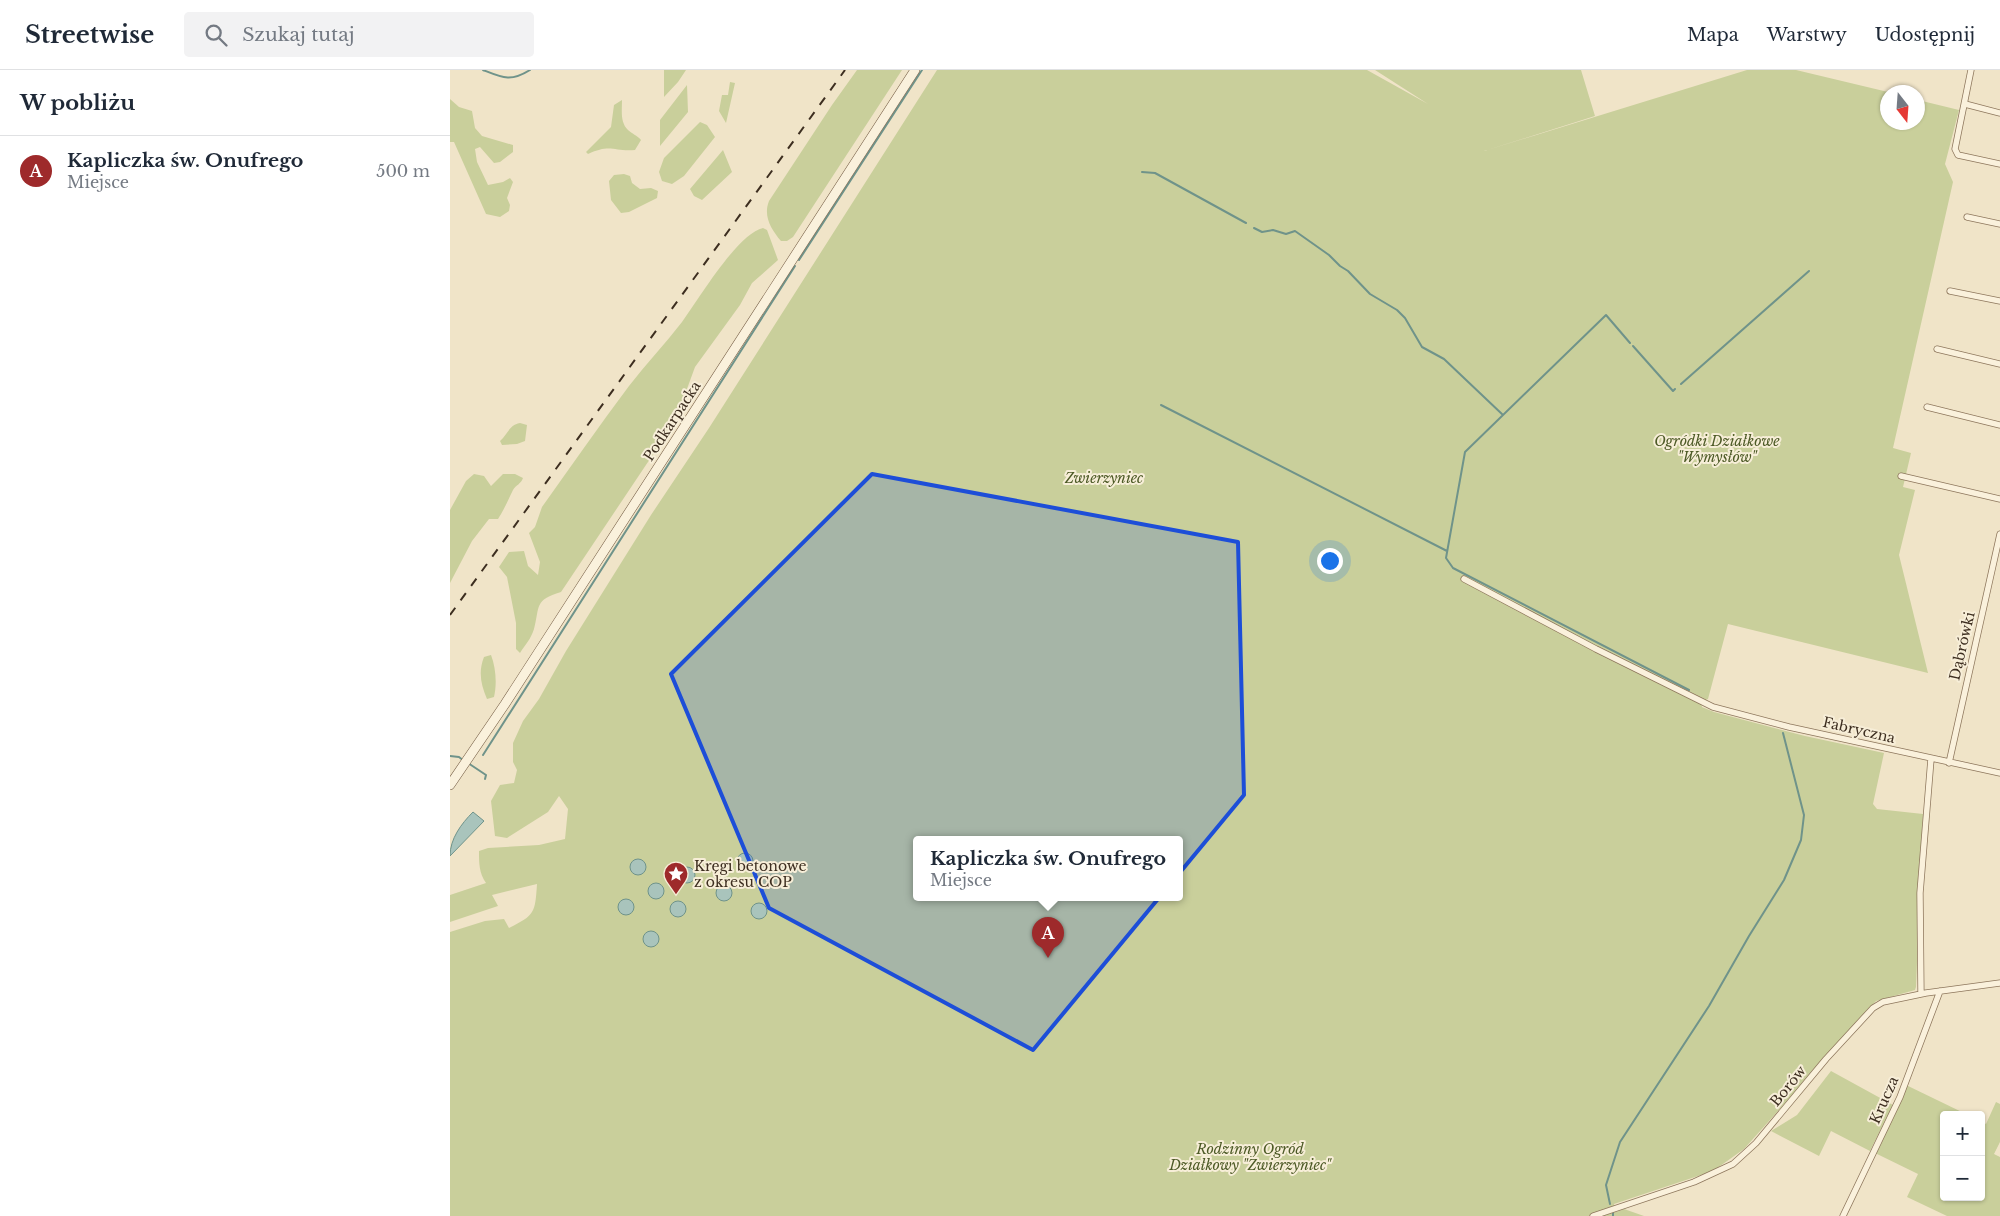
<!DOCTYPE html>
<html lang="pl">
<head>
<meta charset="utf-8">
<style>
  :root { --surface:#fff; --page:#f2f2f3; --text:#1f2937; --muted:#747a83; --line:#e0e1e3; --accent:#9e2a2b }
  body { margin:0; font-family:"Libre Baskerville",serif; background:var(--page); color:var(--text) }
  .controls { position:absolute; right:15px; bottom:15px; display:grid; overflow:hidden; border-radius:5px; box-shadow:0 1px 4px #0004 }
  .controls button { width:45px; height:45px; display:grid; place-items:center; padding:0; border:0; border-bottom:1px solid var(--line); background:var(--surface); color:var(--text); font:25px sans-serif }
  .compass { position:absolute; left:1430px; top:15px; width:45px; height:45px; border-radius:50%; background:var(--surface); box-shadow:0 1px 4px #0004; rotate:163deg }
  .you { position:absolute; left:879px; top:490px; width:18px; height:18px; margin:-12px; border:4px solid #fff; border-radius:50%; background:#1a73e8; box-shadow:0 0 0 8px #1a73e833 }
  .badge { display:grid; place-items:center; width:32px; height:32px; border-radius:50%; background:var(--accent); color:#fff; font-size:16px; font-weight:700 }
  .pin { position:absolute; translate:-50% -41px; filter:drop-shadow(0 1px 2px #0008) }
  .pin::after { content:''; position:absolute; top:26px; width:18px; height:15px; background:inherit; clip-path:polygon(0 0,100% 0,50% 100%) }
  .popup { position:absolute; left:463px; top:766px; width:270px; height:65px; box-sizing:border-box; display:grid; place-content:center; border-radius:5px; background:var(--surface); filter:drop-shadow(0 1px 4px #0005); font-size:16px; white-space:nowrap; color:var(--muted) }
  .popup b { font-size:19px; color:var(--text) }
  .popup::after { content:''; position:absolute; left:50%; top:100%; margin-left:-10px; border:10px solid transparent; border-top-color:var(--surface) }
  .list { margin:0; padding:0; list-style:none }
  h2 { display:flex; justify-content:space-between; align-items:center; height:65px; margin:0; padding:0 20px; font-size:21px }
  h2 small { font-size:16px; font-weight:400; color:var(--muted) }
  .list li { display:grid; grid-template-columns:32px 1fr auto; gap:15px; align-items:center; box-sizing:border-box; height:70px; padding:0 20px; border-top:1px solid var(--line) }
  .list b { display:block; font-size:19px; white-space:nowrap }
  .list p { margin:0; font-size:16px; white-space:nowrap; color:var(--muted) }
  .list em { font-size:16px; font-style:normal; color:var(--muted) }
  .icon { flex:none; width:28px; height:28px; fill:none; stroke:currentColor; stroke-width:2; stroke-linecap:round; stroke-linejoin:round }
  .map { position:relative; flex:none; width:1550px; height:1146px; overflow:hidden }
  header { display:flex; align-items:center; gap:30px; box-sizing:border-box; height:70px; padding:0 25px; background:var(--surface); border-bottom:1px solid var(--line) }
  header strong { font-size:24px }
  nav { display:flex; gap:28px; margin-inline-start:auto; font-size:18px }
  .search { width:350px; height:45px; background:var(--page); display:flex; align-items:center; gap:12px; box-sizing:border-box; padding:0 18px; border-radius:5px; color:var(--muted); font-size:19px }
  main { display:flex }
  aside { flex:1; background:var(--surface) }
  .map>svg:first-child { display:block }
  .green { fill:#c9cf9b; fill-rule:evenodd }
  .water { fill:#a9c4bc; stroke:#6f938a }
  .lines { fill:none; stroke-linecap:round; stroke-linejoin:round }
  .stream { stroke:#6f938a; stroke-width:2 }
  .minor-casing { stroke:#8d765c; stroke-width:7 }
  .secondary-casing { stroke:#6f573f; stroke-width:10 }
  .minor { stroke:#faf1dc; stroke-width:5.5 }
  .secondary { stroke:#faf1dc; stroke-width:9 }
  .rail { stroke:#3d2e20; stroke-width:2; stroke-dasharray:9 9; stroke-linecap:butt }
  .marked { fill:#1d4ed8; fill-opacity:0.2; stroke:#1d4ed8; stroke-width:4; stroke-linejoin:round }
  .labels { text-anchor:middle; stroke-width:4; stroke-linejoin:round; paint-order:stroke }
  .street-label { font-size:14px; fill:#3d2e20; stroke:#f7eed8 }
  .park-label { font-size:14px; font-style:italic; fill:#4d5a26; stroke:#f7eed8 }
  .poi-label { font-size:14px; fill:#3d2e20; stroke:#f7eed8; text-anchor:start }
</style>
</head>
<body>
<header>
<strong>Streetwise</strong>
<div class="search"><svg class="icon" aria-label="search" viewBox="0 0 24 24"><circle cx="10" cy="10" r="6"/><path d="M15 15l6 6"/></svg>Szukaj tutaj</div>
<nav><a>Mapa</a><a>Warstwy</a><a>Udostępnij</a></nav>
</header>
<main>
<aside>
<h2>W pobliżu<small></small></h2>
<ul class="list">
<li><span class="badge">A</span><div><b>Kapliczka św. Onufrego</b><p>Miejsce</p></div><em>500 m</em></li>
</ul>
</aside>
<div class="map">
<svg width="1550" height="1146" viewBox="0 0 1550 1146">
  <rect width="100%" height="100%" fill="#f0e4c8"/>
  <path class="green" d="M 214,0 L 236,0 L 228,12 L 214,27 Z
    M 407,0 L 452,0 L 343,167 L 337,171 L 331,171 C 321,159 313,146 319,131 L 382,35 Z
    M 487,0 L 917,0 L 978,34 L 925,0 L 1131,0 L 1145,46 L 1034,81 L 1297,0 L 1346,0 L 1438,22 L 1438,52 L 1468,52 L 1468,30 L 1509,40 L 1495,94 L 1503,112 L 1443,378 L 1461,383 L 1453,417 L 1465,420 L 1449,485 L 1478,603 L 1278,554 L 1258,629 L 1251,632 L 1252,637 L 1264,642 L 1355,666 L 1434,683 L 1423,734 L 1427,739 L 1473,744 L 1466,917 L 1465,920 L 1426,931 L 1294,1079 L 1263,1101 L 1164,1134 L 1166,1142 L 1174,1139 L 1194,1146 L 0,1146 L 0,862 L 35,851 L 54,849 L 59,858 C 85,845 85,843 87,814 L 42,825 L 48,836 L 0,852 L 0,825 L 36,813 C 29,803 29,793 29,781 L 38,778 L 89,775 L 115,769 L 118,739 L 109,726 L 98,742 L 57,768 L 45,766 L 41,731 L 50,715 L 64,713 L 67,700 L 63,692 L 63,673 L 73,651 L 89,629 L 116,581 L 201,445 L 259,358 ZM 467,769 L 729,769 L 729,827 L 467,827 Z
    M 280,12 L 285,13 L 276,53 L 269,41 L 272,25 L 278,25 Z
    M 237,15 L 238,42 L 210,76 L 210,50 Z
    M 0,29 L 9,37 L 22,41 L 25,58 L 32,66 L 63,75 L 63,82 L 50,92 L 44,93 L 30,77 L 25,79 L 27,92 L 38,115 L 53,112 L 60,108 L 63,112 L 57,128 L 60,135 L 59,141 L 50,147 L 36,144 L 4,72 L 0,72 Z
    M 172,30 C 172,41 170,52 178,60 C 182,64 187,65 191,70 L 185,80 C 164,82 161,73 138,84 L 136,82 L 161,57 L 164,35 Z
    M 250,52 L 257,55 L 265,67 L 234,106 L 222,114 L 212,111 L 209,102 L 214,88 Z
    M 273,80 L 282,102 L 252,130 L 244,126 L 240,119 Z
    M 174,104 L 180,106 L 182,113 L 190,119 L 201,118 L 208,121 L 207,128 L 179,142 L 171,143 L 161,130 L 159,111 L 164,105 Z
    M 313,158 L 317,160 L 328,190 L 302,213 L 290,235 L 245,297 L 230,338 L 210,374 L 111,522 C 84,530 90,536 84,559 C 81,569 75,575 70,583 L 66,579 L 66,553 L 57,507 L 49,497 L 59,482 L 74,481 L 78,496 L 88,505 L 90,492 L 79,463 L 85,457 L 92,437 C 121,396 149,356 179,316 C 196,294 215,274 232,252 C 248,230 288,163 313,158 Z
    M 70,353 L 77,355 L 75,371 L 67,374 L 52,375 L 50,371 C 58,364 59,355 70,353 Z
    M 24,404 L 34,406 L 41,416 L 53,404 L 65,404 L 73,408 C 71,414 66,415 63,420 C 58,430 54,440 48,449 L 39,449 L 22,471 L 0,513 L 0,440 L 16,411 Z
    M 41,585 C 46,598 47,614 44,627 L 37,629 C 31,615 28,602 34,587 Z
    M 1381,1001 L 1443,1035 L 1420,1081 L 1381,1061 L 1369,1086 L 1321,1061 L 1347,1045 Z
    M 1456,1015 L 1518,1045 L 1494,1045 L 1494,1127 L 1531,1127 L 1531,1051 L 1536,1054 L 1546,1032 L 1550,1034 L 1550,1072 L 1544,1084 L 1550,1087 L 1550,1146 L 1497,1146 L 1457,1127 L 1468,1104 L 1425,1083 Z"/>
  <path class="water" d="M 23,742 L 34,751 L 0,786 C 0,769 11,754 23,742 Z
    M287 791a8 8 0 1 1 16 0a8 8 0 1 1-16 0Z
    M180 797a8 8 0 1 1 16 0a8 8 0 1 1-16 0Z
    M229 805a8 8 0 1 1 16 0a8 8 0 1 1-16 0Z
    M198 821a8 8 0 1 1 16 0a8 8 0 1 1-16 0Z
    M266 823a8 8 0 1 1 16 0a8 8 0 1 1-16 0Z
    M168 837a8 8 0 1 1 16 0a8 8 0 1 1-16 0Z
    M220 839a8 8 0 1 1 16 0a8 8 0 1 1-16 0Z
    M301 841a8 8 0 1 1 16 0a8 8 0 1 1-16 0Z
    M193 869a8 8 0 1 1 16 0a8 8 0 1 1-16 0Z"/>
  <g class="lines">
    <path class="stream" d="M 33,0 C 53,8 61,12 80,0
      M 692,102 L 705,103 L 796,153
      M 804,158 L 812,162 L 823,160 L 836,164 L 845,161 L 879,185 L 890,196 L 898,201 L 920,224 L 947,240 L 955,248 L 972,277 L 994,289 L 1053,345
      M 349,190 L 472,0
      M 1180,273 L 1156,245 L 1015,382 L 996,488 L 1003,498 L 1239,620
      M 1183,276 L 1223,321 L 1225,319
      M 1231,314 L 1359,201
      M 711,335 L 997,481
      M 33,685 L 345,196
      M 0,686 L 9,687 L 14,691
      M 18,693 L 36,705 L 35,709
      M 1160,1134 L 1156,1115 L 1170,1072 L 1259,936 L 1299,866 L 1334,810 L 1351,770 L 1354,745 L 1333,663
      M 1163,1143 L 1163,1146"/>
    <defs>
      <path id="minor" d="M 1521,0 L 1505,79 L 1508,85 L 1550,94
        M 1515,34 L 1550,43
        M 1517,147 L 1550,154
        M 1500,221 L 1550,231
        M 1487,279 L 1550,294
        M 1477,337 L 1550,355
        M 1451,406 L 1550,429
        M 1014,509 L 1146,579 L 1263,637 L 1339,657 L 1550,703
        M 1499,693 L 1550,464
        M 1471,924 L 1470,823 L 1481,689
        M 1143,1146 L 1244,1112 L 1283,1094 L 1306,1073 L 1376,989 L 1423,938 L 1433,932 L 1476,923 L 1550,913
        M 1393,1146 L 1450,1027 L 1490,921"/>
      <path id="secondary" d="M 0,715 L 55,634 L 465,0"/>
    </defs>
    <use href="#minor" class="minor-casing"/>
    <use href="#secondary" class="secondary-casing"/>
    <use href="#minor" class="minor"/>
    <use href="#secondary" class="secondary"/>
    <path class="rail" d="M 0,545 L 395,0"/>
  </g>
  <path class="marked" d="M 422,404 L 788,472 L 794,725 L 583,980 L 319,838 L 221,604 Z"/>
  <defs>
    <symbol id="sight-pin" viewBox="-11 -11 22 30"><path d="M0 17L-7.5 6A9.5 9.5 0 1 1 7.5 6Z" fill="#9e2a2b" stroke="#f7eed8"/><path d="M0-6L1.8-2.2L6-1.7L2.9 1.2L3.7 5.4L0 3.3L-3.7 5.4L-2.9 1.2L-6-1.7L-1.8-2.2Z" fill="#fff"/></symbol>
  </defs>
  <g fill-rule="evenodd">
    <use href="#sight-pin" x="212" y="790" width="28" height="38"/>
  </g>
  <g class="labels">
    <g class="street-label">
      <text transform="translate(222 351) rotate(-57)" y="5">Podkarpacka</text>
      <text transform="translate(1512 576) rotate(-77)" y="5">Dąbrówki</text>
      <text transform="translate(1409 660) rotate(13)" y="5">Fabryczna</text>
      <text transform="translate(1338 1016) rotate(-51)" y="5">Borów</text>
      <text transform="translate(1434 1030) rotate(-66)" y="5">Krucza</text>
    </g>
    <g class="park-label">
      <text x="1267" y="376">Ogródki Działkowe<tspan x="1267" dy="16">"Wymysłów"</tspan></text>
      <text x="654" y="413">Zwierzyniec</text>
      <text x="800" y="1084">Rodzinny Ogród<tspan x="800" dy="16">Działkowy "Zwierzyniec"</tspan></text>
    </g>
    <g class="poi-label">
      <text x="244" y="801">Kręgi betonowe<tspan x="244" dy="16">z okresu COP</tspan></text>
    </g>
  </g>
</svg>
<div class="controls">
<button>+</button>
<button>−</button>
</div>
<svg class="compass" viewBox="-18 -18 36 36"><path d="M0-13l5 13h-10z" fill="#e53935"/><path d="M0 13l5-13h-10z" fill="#747a83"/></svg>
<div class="you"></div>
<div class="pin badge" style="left:598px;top:888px">A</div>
<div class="popup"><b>Kapliczka św. Onufrego</b>Miejsce</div>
</div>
</main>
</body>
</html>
